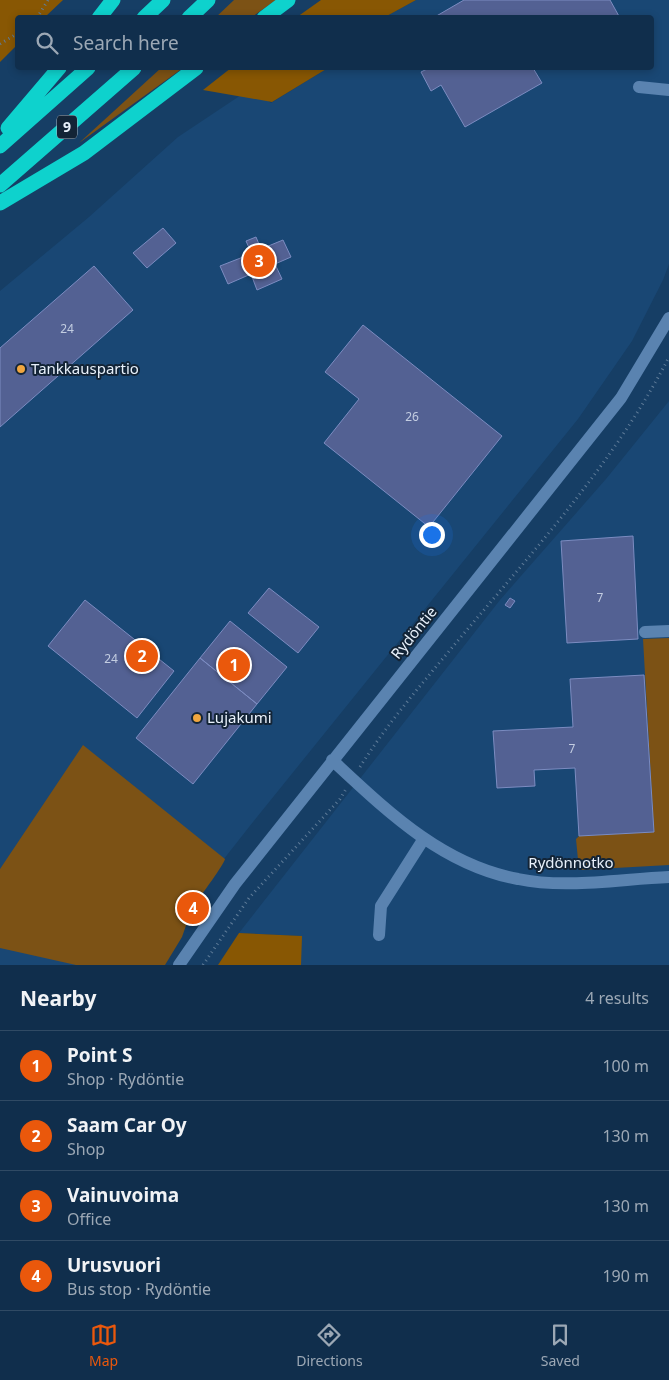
<!DOCTYPE html>
<html lang="en">
<head>
<meta charset="utf-8">
<style>
  :root { --surface:#102e4c; --page:#1e3a56; --text:#f1f3f6; --muted:#9ca8b5; --line:#304a64; --accent:#ea580c }
  body { margin:0; font-family:"Noto Sans",sans-serif; background:var(--page); color:var(--text) }
  .you { position:absolute; left:431px; top:534px; width:18px; height:18px; margin:-12px; border:4px solid #fff; border-radius:50%; background:#1a73e8; box-shadow:0 0 0 8px #1a73e833 }
  .badge { display:grid; place-items:center; width:32px; height:32px; border-radius:50%; background:var(--accent); color:#fff; font-size:16px; font-weight:700 }
  .pin { position:absolute; translate:-50% -50%; border:2px solid #fff; box-shadow:0 1px 5px #0006 }
  .list { margin:0; padding:0; list-style:none }
  h2 { display:flex; justify-content:space-between; align-items:center; height:65px; margin:0; padding:0 20px; font-size:21px }
  h2 small { font-size:16px; font-weight:400; color:var(--muted) }
  .list li { display:grid; grid-template-columns:32px 1fr auto; gap:15px; align-items:center; box-sizing:border-box; height:70px; padding:0 20px; border-top:1px solid var(--line) }
  .list b { display:block; font-size:19px; white-space:nowrap }
  .list p { margin:0; font-size:16px; white-space:nowrap; color:var(--muted) }
  .list em { font-size:16px; font-style:normal; color:var(--muted) }
  .icon { flex:none; width:28px; height:28px; fill:none; stroke:currentColor; stroke-width:2; stroke-linecap:round; stroke-linejoin:round }
  .map { position:relative; flex:none; width:669px; height:965px; overflow:hidden }
  .search { position:absolute; background:var(--surface); box-shadow:0 2px 8px #0003; left:15px; right:15px; top:15px; height:55px; display:flex; align-items:center; gap:12px; box-sizing:border-box; padding:0 18px; border-radius:5px; color:var(--muted); font-size:19px }
  .sheet { height:345px; background:var(--surface) }
  nav { display:flex; justify-content:space-around; align-items:center; box-sizing:border-box; height:70px; border-top:1px solid var(--line); background:var(--surface); font-size:14px; color:var(--muted) }
  nav a { display:grid; justify-items:center; gap:2px }
  nav .on { color:var(--accent) }
  .map>svg:first-child { display:block }
  .built { fill:#194774 }
  .green { fill:#7c5215 }
  .forest { fill:#885703 }
  .building { fill:#536193; stroke:#7c8cc1 }
  .lines { fill:none; stroke-linecap:round; stroke-linejoin:round }
  .path { stroke:#5f7c99; stroke-width:3; stroke-dasharray:1 4; stroke-linecap:butt }
  .minor { stroke:#5a83b0; stroke-width:12 }
  .highway { stroke:#0ed2cd; stroke-width:15 }
  .poi-dot { fill:#f0a63f; stroke:#132436; stroke-width:2 }
  .labels { text-anchor:middle; stroke-width:4; stroke-linejoin:round; paint-order:stroke }
  .number-label { font-size:12px; fill:#c3cde1 }
  .shield { fill:#132436; stroke:#a8b4c0; stroke-width:1 }
  .shield-label { font-size:14px; font-weight:bold; fill:#e8f1fb }
  .poi-label { font-size:15px; fill:#e8f1fb; stroke:#132436; text-anchor:start }
  .street-label { font-size:15px; fill:#e8f1fb; stroke:#132436 }
</style>
</head>
<body>
<div class="map">
<svg width="669" height="965" viewBox="0 0 669 965">
  <rect width="100%" height="100%" fill="#163e65"/>
  <path class="built" d="M 416,0 L 669,0 L 669,264 L 663,280 L 632,341 L 578,419 L 249,827 L 187,906 L 146,965 L 0,965 L 0,291 L 89,217 L 178,137 L 250,89 L 271,103 L 328,68 L 652,68 L 652,18 L 385,17 Z
    M 669,401 L 669,965 L 301,965 L 301,936 L 239,933 L 500,600 L 606,479 Z"/>
  <path class="green" d="M 234,0 L 276,0 L 252,17 L 215,18 Z
    M 161,68 L 183,68 L 79,143 Z
    M 669,638 L 669,865 L 579,870 L 576,839 L 579,836 L 654,832 L 643,639 Z
    M 83,745 L 225,859 C 225,863 200,897 195,904 L 191,902 L 186,912 L 190,914 L 182,937 L 165,965 L 76,965 L 0,948 L 0,869 Z"/>
  <path class="forest" d="M 0,0 L 63,0 L 45,17 L 18,18 L 17,45 L 0,62 Z
    M 321,0 L 416,0 L 385,17 L 297,17 Z
    M 231,68 L 328,68 L 272,102 L 203,90 Z
    M 239,933 L 302,936 L 301,965 L 218,965 Z"/>
  <path class="building" d="M 464,0 L 610,0 L 620,18 L 433,18 Z
    M 429,68 L 533,68 L 542,83 L 465,127 L 441,85 L 431,91 L 421,72 Z
    M 163,228 L 176,243 L 147,268 L 133,253 Z
    M 256,237 L 261,249 L 283,240 L 291,257 L 275,264 L 282,279 L 257,290 L 251,274 L 228,284 L 220,266 L 256,252 L 254,248 L 250,250 L 246,241 Z
    M 94,266 L 133,310 L 0,427 L 0,348 Z
    M 363,325 L 502,436 L 429,527 L 324,443 L 359,399 L 325,372 Z
    M 633,536 L 638,639 L 567,643 L 561,541 Z
    M 269,588 L 319,627 L 298,653 L 248,613 Z
    M 510,598 L 515,601 L 510,608 L 505,605 Z
    M 85,600 L 174,671 L 137,718 L 48,646 Z
    M 230,621 L 287,667 L 257,704 L 200,658 Z
    M 200,658 L 257,704 L 193,784 L 136,738 Z
    M 644,675 L 654,832 L 579,836 L 575,768 L 534,770 L 535,786 L 497,788 L 493,731 L 573,727 L 570,679 Z"/>
  <g class="lines">
    <path class="path" d="M 37,18 L 48,0
      M 0,44 L 18,33
      M 360,767 C 385,727 415,692 445,656 C 524,561 612,468 669,357
      M 203,965 L 249,898 L 340,799 L 346,789"/>
    <path class="minor" d="M 639,87 L 669,90
      M 645,632 L 669,631
      M 332,760 C 387,811 442,865 518,879 C 566,889 620,879 669,877
      M 379,935 L 381,906 L 423,840
      M 179,965 L 235,884 L 621,398 L 669,318"/>
    <path class="highway" d="M 99,18 L 113,0
      M 144,18 L 163,0
      M 189,18 L 208,0
      M 264,18 L 288,0
      M 8,128 L 59,68
      M 0,146 L 88,68
      M 0,185 L 134,68
      M 0,203 L 84,153 L 196,68"/>
  </g>
  <g class="poi-dot">
    <circle cx="21" cy="369" r="5"/>
    <circle cx="197" cy="718" r="5"/>
  </g>
  <g class="labels">
    <g class="number-label">
      <text x="67" y="333">24</text>
      <text x="412" y="421">26</text>
      <text x="600" y="602">7</text>
      <text x="111" y="663">24</text>
      <text x="572" y="753">7</text>
    </g>
    <rect class="shield" x="57" y="115.5" width="20" height="23" rx="4"/>
    <g class="shield-label">
      <text x="67" y="132">9</text>
    </g>
    <g class="poi-label">
      <text x="31" y="374">Tankkauspartio</text>
      <text x="207" y="723">Lujakumi</text>
    </g>
    <g class="street-label">
      <text transform="translate(414 633) rotate(-51)" y="5">Rydöntie</text>
      <text x="571" y="868">Rydönnotko</text>
    </g>
  </g>
</svg>
<div class="you"></div>
<div class="pin badge" style="left:234px;top:665px">1</div>
<div class="pin badge" style="left:142px;top:656px">2</div>
<div class="pin badge" style="left:259px;top:261px">3</div>
<div class="pin badge" style="left:193px;top:908px">4</div>
<div class="search"><svg class="icon" aria-label="search" viewBox="0 0 24 24"><circle cx="10" cy="10" r="6"/><path d="M15 15l6 6"/></svg>Search here</div>
</div>
<section class="sheet">
<h2>Nearby<small>4 results</small></h2>
<ul class="list">
<li><span class="badge">1</span><div><b>Point S</b><p>Shop · Rydöntie</p></div><em>100 m</em></li>
<li><span class="badge">2</span><div><b>Saam Car Oy</b><p>Shop</p></div><em>130 m</em></li>
<li><span class="badge">3</span><div><b>Vainuvoima</b><p>Office</p></div><em>130 m</em></li>
<li><span class="badge">4</span><div><b>Urusvuori</b><p>Bus stop · Rydöntie</p></div><em>190 m</em></li>
</ul>
</section>
<nav>
<a class="on"><svg class="icon" aria-label="map" viewBox="0 0 24 24"><path d="M3 6l6-2 6 2 6-2v14l-6 2-6-2-6 2zM9 4v14M15 6v14"/></svg>Map</a>
<a><svg class="icon" aria-label="directions" viewBox="0 0 24 24"><path d="M12 3l9 9-9 9-9-9zM9 14v-3h6M13 9l2 2-2 2"/></svg>Directions</a>
<a><svg class="icon" aria-label="saved" viewBox="0 0 24 24"><path d="M7 4h10v16l-5-4-5 4z"/></svg>Saved</a>
</nav>
</body>
</html>
